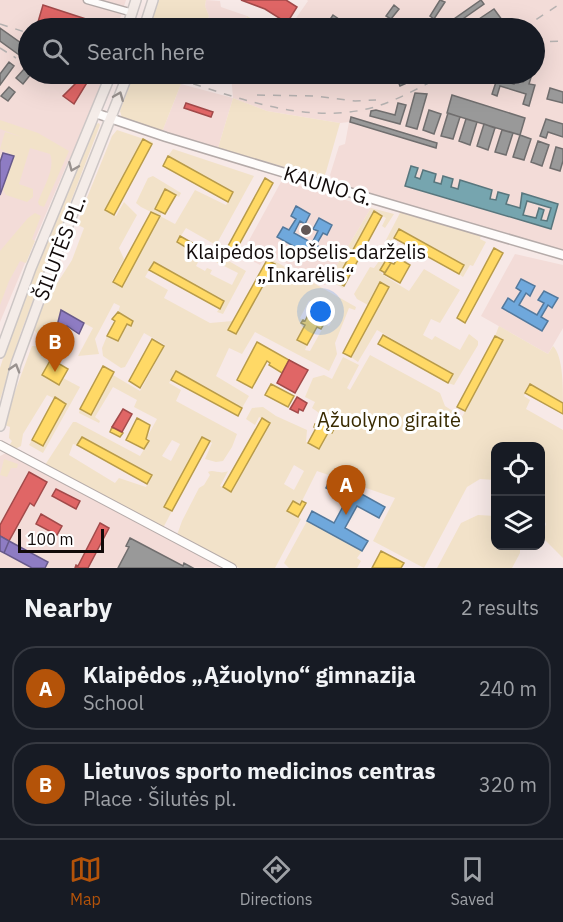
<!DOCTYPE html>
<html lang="en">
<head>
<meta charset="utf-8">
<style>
  :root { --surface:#171b24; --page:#20242c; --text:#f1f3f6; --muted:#9ea1a6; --line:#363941; --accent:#b45309 }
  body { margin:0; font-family:"IBM Plex Sans",sans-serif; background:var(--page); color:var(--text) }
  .controls { position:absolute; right:18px; bottom:18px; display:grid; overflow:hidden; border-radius:12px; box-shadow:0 6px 24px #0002 }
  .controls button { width:54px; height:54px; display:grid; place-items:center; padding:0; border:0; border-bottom:2px solid var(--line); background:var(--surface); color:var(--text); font:30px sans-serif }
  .scale { position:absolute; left:18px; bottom:15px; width:86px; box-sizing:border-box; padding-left:6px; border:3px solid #110a09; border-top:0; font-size:16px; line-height:21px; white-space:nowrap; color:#110a09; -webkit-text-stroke:4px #fff; paint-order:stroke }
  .you { position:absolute; left:321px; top:312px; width:21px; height:21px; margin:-15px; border:4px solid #fff; border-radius:50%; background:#1a73e8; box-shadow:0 0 0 9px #1a73e833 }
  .badge { display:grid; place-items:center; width:39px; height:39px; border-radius:50%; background:var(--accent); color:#fff; font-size:20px; font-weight:700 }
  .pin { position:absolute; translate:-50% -50px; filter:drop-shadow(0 2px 3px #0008) }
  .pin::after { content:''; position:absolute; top:32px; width:21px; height:18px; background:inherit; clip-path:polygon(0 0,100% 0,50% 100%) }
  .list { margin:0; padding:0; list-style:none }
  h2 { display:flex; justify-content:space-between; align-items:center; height:78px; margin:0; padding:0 24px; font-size:26px }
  h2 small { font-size:20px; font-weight:400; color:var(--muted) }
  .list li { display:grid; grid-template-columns:39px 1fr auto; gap:18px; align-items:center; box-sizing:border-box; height:84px; margin:0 12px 12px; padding:0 12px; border:2px solid var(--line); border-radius:24px }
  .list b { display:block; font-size:22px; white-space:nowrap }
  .list p { margin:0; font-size:20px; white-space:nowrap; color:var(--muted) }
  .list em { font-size:20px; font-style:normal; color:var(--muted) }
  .icon { flex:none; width:33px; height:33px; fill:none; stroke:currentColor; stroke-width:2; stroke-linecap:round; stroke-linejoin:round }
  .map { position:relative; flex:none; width:563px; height:568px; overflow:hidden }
  .search { position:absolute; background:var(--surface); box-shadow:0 6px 24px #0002; left:18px; right:18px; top:18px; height:66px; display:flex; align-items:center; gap:15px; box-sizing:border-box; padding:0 21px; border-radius:33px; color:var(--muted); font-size:22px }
  .sheet { height:270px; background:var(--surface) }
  nav { display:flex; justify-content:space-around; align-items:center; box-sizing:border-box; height:84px; border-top:2px solid var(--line); background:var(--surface); font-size:16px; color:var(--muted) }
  nav a { display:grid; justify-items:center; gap:3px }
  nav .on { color:var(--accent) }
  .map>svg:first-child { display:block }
  .built { fill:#f3dcd8 }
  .green { fill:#f2e2c9; fill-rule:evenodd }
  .homes { fill:#ffd966; stroke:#b89b4a; stroke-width:1.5 }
  .shops { fill:#e06666; stroke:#a24a4a; stroke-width:1.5 }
  .offices { fill:#8e7cc3; stroke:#685a8b; stroke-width:1.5 }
  .schools { fill:#6fa8dc; stroke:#53799d; stroke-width:1.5 }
  .public { fill:#76a5af; stroke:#58767d; stroke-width:1.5; fill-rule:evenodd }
  .industry { fill:#999; stroke:#706e6e; stroke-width:1.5 }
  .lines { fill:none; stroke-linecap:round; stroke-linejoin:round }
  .minor-casing { stroke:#b5aba9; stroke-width:9 }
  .tertiary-casing { stroke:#b5aba9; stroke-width:10 }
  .secondary-casing { stroke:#b5aba9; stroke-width:11 }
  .primary-casing { stroke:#ccc6c5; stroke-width:12 }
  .minor { stroke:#fefcfb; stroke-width:6 }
  .tertiary { stroke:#fefcfb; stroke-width:8 }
  .secondary { stroke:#fefcfb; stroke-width:8 }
  .primary { stroke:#f4ece8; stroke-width:9 }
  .rail { stroke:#b6b2b1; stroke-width:1.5; stroke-dasharray:8 8; stroke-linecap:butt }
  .oneway { stroke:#99928f }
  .poi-dot { fill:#625857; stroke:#fff; stroke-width:2 }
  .labels { text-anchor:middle; stroke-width:6; stroke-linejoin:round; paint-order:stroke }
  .street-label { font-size:20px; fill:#110a09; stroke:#fff }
  .poi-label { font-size:20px; fill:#110a09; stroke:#fff }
  .park-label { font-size:20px; fill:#382a01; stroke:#fff }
</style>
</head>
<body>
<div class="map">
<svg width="563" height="568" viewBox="0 0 563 568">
  <rect width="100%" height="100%" fill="#f7e9e7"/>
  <path class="built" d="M 0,0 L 126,0 L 117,28 L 28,28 L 28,74 L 107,74 L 92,114 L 67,164 L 0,322 Z
    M 206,0 L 220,1 L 221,7 L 247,16 L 243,28 L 205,28 L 209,16 L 205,6 Z
    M 307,0 L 563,0 L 563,250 L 334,183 L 330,175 L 339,146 L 345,144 L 349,122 L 340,123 L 267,111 L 233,98 L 218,148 L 162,132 L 181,84 L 233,98 L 231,74 L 534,74 L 534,28 L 289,28 L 308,1 Z
    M 282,180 L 371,208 L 325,285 L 268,253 L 260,265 L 241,255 Z
    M 515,254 L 563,265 L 563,328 L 548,354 L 481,316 Z
    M 6,453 L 10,453 L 226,568 L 0,568 L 0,456 Z"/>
  <path class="green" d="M 158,0 L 206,0 L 205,6 L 209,16 L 205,28 L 150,28 Z
    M 247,16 L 268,28 L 243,28 Z
    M 134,74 L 148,74 L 181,84 L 162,132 L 122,118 L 120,111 Z
    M 233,98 L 267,111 L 340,123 L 326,172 L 323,178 L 218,148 Z
    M 0,120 L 38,133 L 69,151 L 44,207 L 39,205 L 38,202 C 43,188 56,168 50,154 L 30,148 L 19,184 L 33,189 L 33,197 L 27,202 L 6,195 L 3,190 L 14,156 L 0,149 L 5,132 L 22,137 L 0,129 Z
    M 99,123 L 100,125 L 21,332 L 0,400 L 0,368 L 10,337 L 48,235 L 96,124 Z
    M 117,130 L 153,142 L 152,144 L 143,139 L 105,210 L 116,216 L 124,202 L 137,215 L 119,248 L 124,259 L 112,281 L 121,286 L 159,216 L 141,207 L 136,203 L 148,178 L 153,176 L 181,193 L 179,197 L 165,190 L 155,209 L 162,212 L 160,216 L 175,224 L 195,190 L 226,205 L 233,193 L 168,156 L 173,149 L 254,176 L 216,245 L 186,228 L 177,242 L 192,251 L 195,245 L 193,244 L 197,242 L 213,251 L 213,252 L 205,249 L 196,266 L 205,271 L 207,268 L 212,270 L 210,274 L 232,285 L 238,273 L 216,262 L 220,256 L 246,271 L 223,314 L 217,312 L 224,301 L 154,262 L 145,277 L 168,290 L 164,298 L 210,323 L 233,321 L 228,330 L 236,334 L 275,265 L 267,260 L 271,259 L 356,307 L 355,310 L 349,308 L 335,343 L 337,354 L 329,371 L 255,332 L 242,354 L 229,348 L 216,376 L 249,396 L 242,408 L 176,371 L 169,383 L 181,390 L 176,401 L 237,434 L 232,447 L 223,461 L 216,462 L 205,459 L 212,443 L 202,437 L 164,507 L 172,511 L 163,528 L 45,465 L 73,422 L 76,422 L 140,456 L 149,441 L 146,439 L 157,419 L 134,407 L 137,400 L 113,387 L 95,417 L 100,421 L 99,423 L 79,413 L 80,409 L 91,414 L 113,375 L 140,391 L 165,345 L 144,333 L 125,367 L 121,368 L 103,356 L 102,348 L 107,336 L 118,341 L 127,324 L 131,325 L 133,321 L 118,312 L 120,306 L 114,303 L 95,339 L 99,354 L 78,356 L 93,328 L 62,311 L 60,347 L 40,337 L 34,330 L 52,280 L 58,282 L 72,260 L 84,228 L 78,225 L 82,210 L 112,136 ZM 309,301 L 315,304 L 311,312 L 331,322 L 329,326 L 325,324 L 310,351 L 305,350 L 307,345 L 297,340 L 305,325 L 301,323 L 303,320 L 300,318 ZM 82,437 L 152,475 L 146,487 L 119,478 L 115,483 L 69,455 L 73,444 L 77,445 ZM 172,440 L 180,444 L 171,461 L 162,456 Z
    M 371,208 L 394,214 L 385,228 L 382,226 L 386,218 L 374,212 L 337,281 L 344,286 L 343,288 L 328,280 Z
    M 401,211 L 481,235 L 480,239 L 486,242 L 473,266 L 470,265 L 463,277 L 459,274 L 464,265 L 400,229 L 392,243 L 386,240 Z
    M 35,213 L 41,216 L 32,239 L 35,241 L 26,263 L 20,261 L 9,281 L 0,305 L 0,251 L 28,218 Z
    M 382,257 L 386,260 L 380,270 L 383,275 L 409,291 L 424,269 L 460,290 L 440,323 L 431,319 L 423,335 L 432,340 L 435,336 L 460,350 L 469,334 L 478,341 L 478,345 L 454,385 L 448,383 L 453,374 L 377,330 L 358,362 L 351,357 L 389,287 L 380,283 L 368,305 L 357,299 L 354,294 L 370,267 L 374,268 Z
    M 499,326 L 548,354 L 553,346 C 563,356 563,386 563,403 L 530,384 L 524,396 L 530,400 L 526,409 L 563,430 L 563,558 L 541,536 L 546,524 L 541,515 L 540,446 L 496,446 L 495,480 L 480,479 L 467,487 L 424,568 L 373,541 L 395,498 L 317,471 L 300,505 L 288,511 L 301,519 L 275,568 L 239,568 L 177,535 L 182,521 L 199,488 L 204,485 L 210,475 L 208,472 C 214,469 220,475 228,471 L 220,486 L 232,491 L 270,423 L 259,417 L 255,425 L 246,419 L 252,408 L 263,407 L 276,416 L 307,430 L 306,442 L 319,449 L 329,431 L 332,433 L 335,427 L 320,419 L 322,415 L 312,408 L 315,402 L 305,397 L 313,378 L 324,375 L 332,379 L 343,357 L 359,365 L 347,388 L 350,390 L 370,355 L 440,393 L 445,406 L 462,417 L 503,340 L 495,336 ZM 294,465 L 304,471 L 294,490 L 284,484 Z
    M 32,346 L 36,346 L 46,350 L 44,358 L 50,362 L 43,375 L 59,385 L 63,378 L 80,387 L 43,453 L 29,445 L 32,440 L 44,446 L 66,404 L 47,395 L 23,434 L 21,446 L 15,449 L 9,446 L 12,441 L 9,438 L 10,427 L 5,425 L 14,394 Z
    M 4,459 L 18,464 L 17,468 L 11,468 L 7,477 L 0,475 Z
    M 478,515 L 495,516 L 496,546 L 520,546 L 520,553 L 512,568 L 437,568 L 461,523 Z
    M 307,521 L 362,551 L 357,558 L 361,561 L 357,568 L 289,568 L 284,563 Z"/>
  <path class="homes" d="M 143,139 L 152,144 L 114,215 L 105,210 Z
    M 168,156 L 233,192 L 228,202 L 163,166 Z
    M 265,178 L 273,183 L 235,252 L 227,248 Z
    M 165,189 L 176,195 L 165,214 L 155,209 Z
    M 374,211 L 382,216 L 344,286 L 336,281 Z
    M 151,212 L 160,216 L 122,287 L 113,282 Z
    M 399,229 L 464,265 L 459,274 L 394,238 Z
    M 180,236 L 196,245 L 192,251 L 177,242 Z
    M 494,248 L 503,253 L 465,323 L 457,318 Z
    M 398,258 L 410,265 L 400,283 L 384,274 L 391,263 L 394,264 Z
    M 267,260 L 275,264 L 236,334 L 228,330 Z
    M 386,260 L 391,263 L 385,273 L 380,270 Z
    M 154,262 L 224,301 L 220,309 L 149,270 Z
    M 380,282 L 389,287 L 351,357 L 343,353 Z
    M 118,312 L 133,321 L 131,326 L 127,324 L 118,341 L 107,336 L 115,321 L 112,319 Z
    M 308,315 L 324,324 L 321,329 L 317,327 L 307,345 L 297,340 L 305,325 L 301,323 L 303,320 L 305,321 Z
    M 383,335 L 453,374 L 448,383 L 378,344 Z
    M 495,336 L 503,340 L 465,411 L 457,407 Z
    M 152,339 L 164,346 L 140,388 L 129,381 Z
    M 257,342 L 289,360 L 282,373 L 269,365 L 270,363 L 267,361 L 252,388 L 237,380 Z
    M 51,359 L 68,369 L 59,385 L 42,375 Z
    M 103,366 L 114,372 L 91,415 L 80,409 Z
    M 176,371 L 242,408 L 238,416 L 171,380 Z
    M 271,384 L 294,396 L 288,407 L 265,395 Z
    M 530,384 L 563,403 L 563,414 L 525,393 Z
    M 55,397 L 66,404 L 43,446 L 32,440 Z
    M 137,418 L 150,425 L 146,439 L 149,441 L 144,449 L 126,440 Z
    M 262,418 L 270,423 L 231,492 L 223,487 Z
    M 320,419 L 335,427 L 332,433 L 329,431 L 319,449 L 308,443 L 316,428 L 314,427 L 315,424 L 317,425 Z
    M 112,427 L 123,433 L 120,437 L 110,432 Z
    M 82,437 L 152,475 L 147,484 L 77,445 Z
    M 202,437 L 210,441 L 172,511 L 164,507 Z
    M 293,501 L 300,505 L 302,501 L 306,503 L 298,517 L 287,511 Z
    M 381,551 L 404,563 L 401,568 L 372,568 Z"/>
  <path class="shops" d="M 241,0 L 286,0 L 297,7 L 287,23 L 265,9 Z
    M 43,5 L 92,21 L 91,23 L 96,24 L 94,28 L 58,28 L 38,22 Z
    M 219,20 L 232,24 L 230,28 L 218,26 Z
    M 69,74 L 77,74 L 88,81 L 74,104 L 63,96 L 76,83 L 67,76 Z
    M 186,103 L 213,112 L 211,117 L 184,108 Z
    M 289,360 L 308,370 L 295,393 L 277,383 Z
    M 297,397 L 307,403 L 303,411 L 299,409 L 298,413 L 290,409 Z
    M 123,409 L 132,414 L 122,432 L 112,427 Z
    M 29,472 L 47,482 L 34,506 L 30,503 L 9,541 L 0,536 L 0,525 Z
    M 56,489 L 80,501 L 76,509 L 52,496 Z
    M 41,514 L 62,526 L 57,535 L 36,524 Z
    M 100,523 L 109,528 L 88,568 L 75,568 L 76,565 L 78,566 Z"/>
  <path class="offices" d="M 3,153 L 14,156 L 0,195 L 0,162 Z
    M 61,310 L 84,323 L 79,334 L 67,326 L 62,343 L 54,338 Z
    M 0,536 L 9,541 L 4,553 L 0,551 Z
    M 9,541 L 48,562 L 45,568 L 32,568 L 4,553 Z"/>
  <path class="schools" d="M 296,206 L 310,214 L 305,224 L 300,221 L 294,233 L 312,243 L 318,231 L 313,229 L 319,218 L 332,225 L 327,235 L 323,233 L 316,245 L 323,249 L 317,259 L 277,237 L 283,227 L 289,230 L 296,219 L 291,216 Z
    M 521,279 L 535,286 L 530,296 L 526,293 L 519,305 L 537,315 L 544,303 L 538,300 L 544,291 L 558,298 L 552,308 L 548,305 L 541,317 L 548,321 L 542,331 L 502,308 L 508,298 L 514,302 L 521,291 L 516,288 Z
    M 331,477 L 385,507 L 379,518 L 357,506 L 345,528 L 368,541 L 362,551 L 307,521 L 312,511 L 334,523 L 347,499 L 326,488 Z"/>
  <path class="public" d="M 411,166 L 418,168 L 415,177 L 420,179 L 423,170 L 436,174 L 434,182 L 441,184 L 443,176 L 453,179 L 451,187 L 458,189 L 460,180 L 492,190 L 490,199 L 496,200 L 498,192 L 509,195 L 506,204 L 520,208 L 522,193 L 558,204 L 551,229 L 405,186 ZM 527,201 L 551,208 L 547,221 L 541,220 L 544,210 L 539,208 L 536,218 L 523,215 Z"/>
  <path class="industry" d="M 440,0 L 445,2 L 434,19 L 430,16 Z
    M 481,0 L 484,4 L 457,23 L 454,19 Z
    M 394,5 L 399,9 L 391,19 L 386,16 Z
    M 494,9 L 508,28 L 499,28 L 500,28 L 495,21 L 484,28 L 468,28 L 467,27 Z
    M 333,15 L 352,28 L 334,28 L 327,24 Z
    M 446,20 L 450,23 L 446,28 L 440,28 Z
    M 0,28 L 28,48 L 22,57 L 0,41 Z
    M 9,62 L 14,66 L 0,85 L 0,74 Z
    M 25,68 L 28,74 L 31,74 L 23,84 L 16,78 Z
    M 246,74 L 256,74 L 246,81 L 243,76 Z
    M 266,74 L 338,74 L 338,75 L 266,80 Z
    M 414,74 L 427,74 L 400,86 L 398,81 Z
    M 526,74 L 532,74 L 529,84 L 535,85 L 529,106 L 523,104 L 526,94 L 500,86 L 497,96 L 492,94 L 497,79 L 514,84 L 516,80 L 523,82 Z
    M 9,87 L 15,92 L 8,101 L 1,96 Z
    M 550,88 L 563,92 L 563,103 L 547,99 Z
    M 415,93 L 427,94 L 417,129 L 406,126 Z
    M 452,95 L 525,118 L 520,135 L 447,113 Z
    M 398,103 L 406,105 L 400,124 L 370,116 L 371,111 L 376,110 L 395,115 Z
    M 429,110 L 441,114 L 434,134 L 423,130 Z
    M 448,113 L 460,117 L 453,139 L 441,136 Z
    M 351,117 L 437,143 L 436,148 L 350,122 Z
    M 466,119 L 477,122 L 470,145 L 459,141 Z
    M 546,119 L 563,124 L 563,137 L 548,132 L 546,138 L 540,136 Z
    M 484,124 L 495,128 L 488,150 L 477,146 Z
    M 502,130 L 513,133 L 506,155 L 495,152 Z
    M 520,135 L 531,139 L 524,160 L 513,157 Z
    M 538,141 L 549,145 L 542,166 L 531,162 Z
    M 556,147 L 563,149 L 563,161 L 560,171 L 550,168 Z
    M 130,538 L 183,566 L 184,563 L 193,568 L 118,568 L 129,547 L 126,546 Z"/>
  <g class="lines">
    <defs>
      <path id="minor" d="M 87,0 L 133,13"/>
      <path id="tertiary" d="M 0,445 L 232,568"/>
      <path id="secondary" d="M 95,113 L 166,137 L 325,185 L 563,255"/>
      <path id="primary" d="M 127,28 L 136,0
        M 144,28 L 153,0
        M 0,353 L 31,268 L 111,74
        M 0,426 L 16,364 L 48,276 L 128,74"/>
    </defs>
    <use href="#minor" class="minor-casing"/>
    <use href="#tertiary" class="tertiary-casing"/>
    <use href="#secondary" class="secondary-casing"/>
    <use href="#primary" class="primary-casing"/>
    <use href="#minor" class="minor"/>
    <use href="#tertiary" class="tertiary"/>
    <use href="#secondary" class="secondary"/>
    <use href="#primary" class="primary"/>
    <path class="rail" d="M 0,24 L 28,33
      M 523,28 L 563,2
      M 534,42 L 563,41
      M 0,48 L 16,58
      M 163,74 C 228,94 302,126 371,108 C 397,101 422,86 446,74
      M 257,95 L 316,96 L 355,101 L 376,100"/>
  </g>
  <defs><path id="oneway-chevron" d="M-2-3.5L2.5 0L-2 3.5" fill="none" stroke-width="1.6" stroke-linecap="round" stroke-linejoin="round" transform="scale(1.5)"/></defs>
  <g class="oneway">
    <use href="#oneway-chevron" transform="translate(119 96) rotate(-68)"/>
    <use href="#oneway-chevron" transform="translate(73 167) rotate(113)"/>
    <use href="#oneway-chevron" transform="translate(15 368) rotate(-73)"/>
  </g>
  <circle class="poi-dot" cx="306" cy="230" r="6"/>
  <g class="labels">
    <g class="street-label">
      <text transform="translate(328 186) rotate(17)" y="7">KAUNO G.</text>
      <text transform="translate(60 248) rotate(-69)" y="7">ŠILUTĖS PL.</text>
    </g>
    <g class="poi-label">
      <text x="306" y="259">Klaipėdos lopšelis-darželis<tspan x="306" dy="23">„Inkarėlis“</tspan></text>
    </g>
    <g class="park-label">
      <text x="389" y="427">Ąžuolyno giraitė</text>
    </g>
  </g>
</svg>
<div class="controls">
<button><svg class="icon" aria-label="locate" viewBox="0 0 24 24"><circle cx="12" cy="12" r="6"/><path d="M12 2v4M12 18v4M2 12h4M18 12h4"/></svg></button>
<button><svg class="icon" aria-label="layers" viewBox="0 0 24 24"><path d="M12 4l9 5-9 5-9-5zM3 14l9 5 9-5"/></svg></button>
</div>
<div class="scale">100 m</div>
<div class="you"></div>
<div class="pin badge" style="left:346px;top:515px">A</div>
<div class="pin badge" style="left:55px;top:372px">B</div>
<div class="search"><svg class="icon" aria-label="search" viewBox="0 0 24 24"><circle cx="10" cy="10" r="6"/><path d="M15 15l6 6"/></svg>Search here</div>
</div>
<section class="sheet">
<h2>Nearby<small>2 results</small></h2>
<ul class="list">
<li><span class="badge">A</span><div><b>Klaipėdos „Ąžuolyno“ gimnazija</b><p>School</p></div><em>240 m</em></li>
<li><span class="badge">B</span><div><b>Lietuvos sporto medicinos centras</b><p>Place · Šilutės pl.</p></div><em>320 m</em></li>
</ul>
</section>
<nav>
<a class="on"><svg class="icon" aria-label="map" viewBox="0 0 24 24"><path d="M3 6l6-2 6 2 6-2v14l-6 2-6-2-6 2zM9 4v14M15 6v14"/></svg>Map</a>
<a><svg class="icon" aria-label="directions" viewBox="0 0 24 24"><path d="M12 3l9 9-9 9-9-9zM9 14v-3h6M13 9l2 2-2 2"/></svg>Directions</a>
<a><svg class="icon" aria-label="saved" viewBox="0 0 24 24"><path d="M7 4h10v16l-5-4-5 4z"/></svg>Saved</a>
</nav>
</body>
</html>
